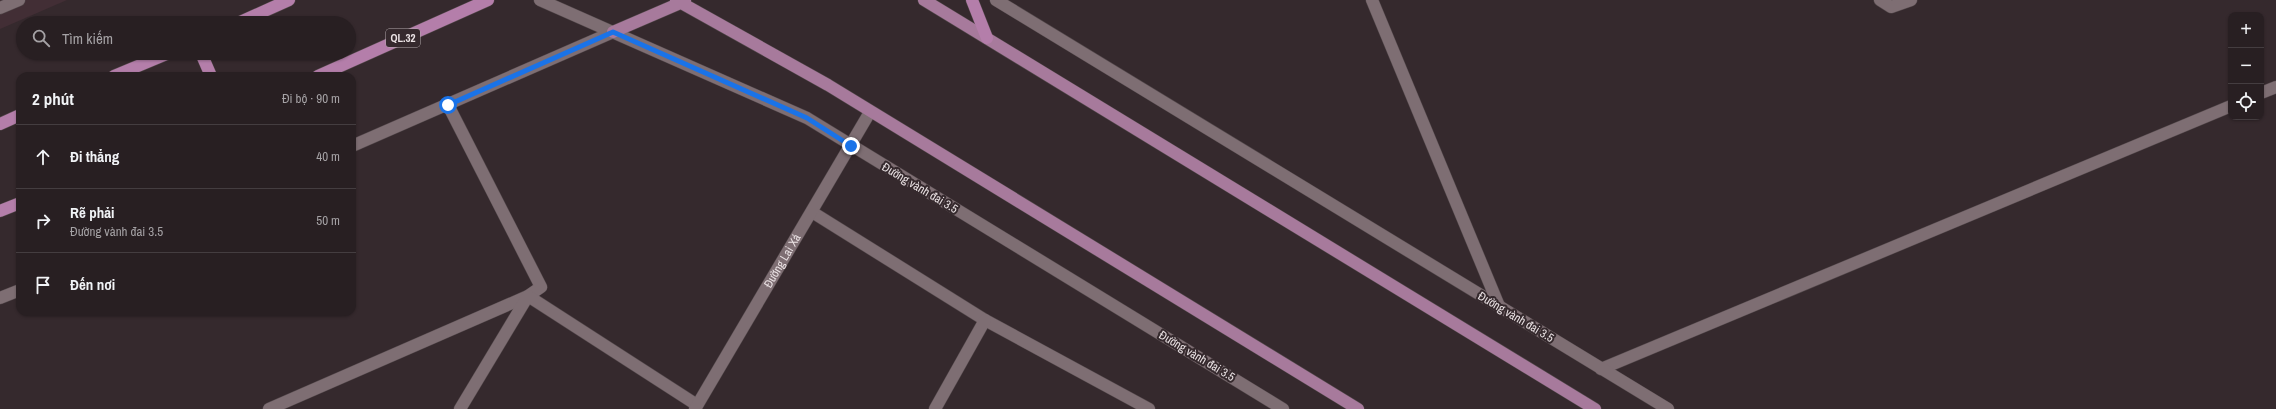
<!DOCTYPE html>
<html lang="vi">
<head>
<meta charset="utf-8">
<style>
  :root { --surface:#281f22; --page:#30272a; --text:#f1f3f6; --muted:#a5a2a5; --line:#443d40 }
  body { margin:0; font-family:"Archivo Narrow",sans-serif; background:var(--page); color:var(--text) }
  .controls { position:absolute; right:12px; top:12px; display:grid; overflow:hidden; border-radius:8px; box-shadow:0 1px 3px #0004 }
  .controls button { width:36px; height:36px; display:grid; place-items:center; padding:0; border:0; border-bottom:1px solid var(--line); background:var(--surface); color:var(--text); font:20px sans-serif }
  .stop { position:absolute; width:12px; height:12px; margin:-9px; border:3px solid #1a73e8; border-radius:50%; background:#fff }
  .stop.end { background:#1a73e8; border-color:#fff; box-shadow:0 1px 4px #0008 }
  .list { margin:0; padding:0; list-style:none }
  h2 { display:flex; justify-content:space-between; align-items:center; height:52px; margin:0; padding:0 16px; font-size:17px }
  h2 small { font-size:13px; font-weight:400; color:var(--muted) }
  .list li { display:grid; grid-template-columns:26px 1fr auto; gap:12px; align-items:center; box-sizing:border-box; height:64px; padding:0 16px; border-top:1px solid var(--line) }
  .list b { display:block; font-size:15px; white-space:nowrap }
  .list p { margin:0; font-size:13px; white-space:nowrap; color:var(--muted) }
  .list em { font-size:13px; font-style:normal; color:var(--muted) }
  .icon { flex:none; width:22px; height:22px; fill:none; stroke:currentColor; stroke-width:2; stroke-linecap:round; stroke-linejoin:round }
  .map { position:relative; flex:none; width:2276px; height:409px; overflow:hidden }
  .search { position:absolute; background:var(--surface); box-shadow:0 1px 3px #0004; left:16px; top:16px; width:340px; height:44px; display:flex; align-items:center; gap:10px; box-sizing:border-box; padding:0 14px; border-radius:22px; color:var(--muted); font-size:15px }
  .panel { position:absolute; background:var(--surface); box-shadow:0 1px 3px #0004; left:16px; top:72px; width:340px; height:244px; border-radius:12px }
  .map>svg:first-child { display:block }
  .built { fill:#422e35 }
  .lines { fill:none; stroke-linecap:round; stroke-linejoin:round }
  .minor-casing { stroke:#53484b; stroke-width:13 }
  .secondary-casing { stroke:#53484b; stroke-width:13 }
  .primary-casing { stroke:#53484b; stroke-width:13 }
  .trunk-casing { stroke:#53484b; stroke-width:13 }
  .minor { stroke:#7e6e73; stroke-width:12 }
  .secondary { stroke:#7e6e73; stroke-width:12 }
  .primary { stroke:#a77a9c; stroke-width:12 }
  .trunk { stroke:#b47eaa; stroke-width:12 }
  .route { stroke:#1a73e8; stroke-width:5 }
  .labels { text-anchor:middle; stroke-width:4; stroke-linejoin:round; paint-order:stroke }
  .shield { fill:#35292d; stroke:#b4abae; stroke-width:1 }
  .shield-label { font-size:11px; font-weight:bold; fill:#ebe3e5 }
  .street-label { font-size:12px; fill:#ebe3e5; stroke:#35292d }
</style>
</head>
<body>
<div class="map">
<svg width="2276" height="409" viewBox="0 0 2276 409">
  <rect width="100%" height="100%" fill="#35292d"/>
  <path class="built" d="M 0,0 L 67,0 L 0,29 Z"/>
  <g class="lines">
    <defs>
      <g id="minor">
        <path d="M 1372,0 L 1499,306"/>
        <path d="M 1880,0 L 1891,7 L 1911,0"/>
        <path d="M 0,8 L 19,0"/>
        <path d="M 2261,93 L 2276,87"/>
        <path d="M 352,146 L 613,32"/>
        <path d="M 812,212 L 985,320 L 1149,409"/>
        <path d="M 0,298 L 20,290"/>
        <path d="M 1601,369 L 2231,106"/>
        <path d="M 269,409 L 528,296 L 541,287 L 448,105"/>
        <path d="M 460,409 L 528,296 L 697,405"/>
        <path id="s1" d="M 695,409 L 870,112"/>
        <path d="M 935,409 L 985,320"/>
      </g>
      <path id="secondary" d="M 540,0 L 807,118 L 1283,409
        M 996,0 L 1668,409"/>
      <path id="primary" d="M 676,0 L 828,85 L 1358,409
        M 924,0 L 1595,409
        M 613,32 L 685,1"/>
      <path id="trunk" d="M 972,0 L 987,38
        M 238,23 L 289,0
        M 201,53 L 211,76
        M 114,76 L 169,53
        M 318,76 L 488,0
        M 0,124 L 20,115
        M 0,211 L 20,203"/>
    </defs>
    <use href="#minor" class="minor-casing"/>
    <use href="#secondary" class="secondary-casing"/>
    <use href="#primary" class="primary-casing"/>
    <use href="#trunk" class="trunk-casing"/>
    <use href="#minor" class="minor"/>
    <use href="#secondary" class="secondary"/>
    <use href="#primary" class="primary"/>
    <use href="#trunk" class="trunk"/>
  </g>
  <g class="lines">
    <path class="route" d="M 448,105 L 613,32 L 807,118 L 851,146"/>
  </g>
  <g class="labels">
    <rect class="shield" x="386" y="29" width="34" height="18" rx="3"/>
    <g class="shield-label">
      <text x="403" y="42">QL.32</text>
    </g>
    <g class="street-label">
      <text transform="translate(920 188) rotate(31)" y="4">Đường vành đai 3.5</text>
      <text dy="4" stroke="none"><textPath href="#s1" startOffset="172">Đường Lai Xá</textPath></text>
      <text transform="translate(1516 317) rotate(31)" y="4">Đường vành đai 3.5</text>
      <text transform="translate(1197 356) rotate(31)" y="4">Đường vành đai 3.5</text>
    </g>
  </g>
</svg>
<div class="controls">
<button>+</button>
<button>−</button>
<button><svg class="icon" aria-label="locate" viewBox="0 0 24 24"><circle cx="12" cy="12" r="6"/><path d="M12 2v4M12 18v4M2 12h4M18 12h4"/></svg></button>
</div>
<div class="stop" style="left:448px;top:105px"></div>
<div class="stop end" style="left:851px;top:146px"></div>
<div class="search"><svg class="icon" aria-label="search" viewBox="0 0 24 24"><circle cx="10" cy="10" r="6"/><path d="M15 15l6 6"/></svg>Tìm kiếm</div>
<section class="panel">
<h2>2 phút<small>Đi bộ · 90 m</small></h2>
<ul class="list">
<li><svg class="icon" aria-label="ahead" viewBox="0 0 24 24"><path d="M12 20V5M6 11l6-6 6 6"/></svg><div><b>Đi thẳng</b></div><em>40 m</em></li>
<li><svg class="icon" aria-label="right" viewBox="0 0 24 24"><path d="M7 20v-9h11M14 6l5 5-5 5"/></svg><div><b>Rẽ phải</b><p>Đường vành đai 3.5</p></div><em>50 m</em></li>
<li><svg class="icon" aria-label="arrive" viewBox="0 0 24 24"><path d="M6 21V4h12l-3 4 3 4H6"/></svg><div><b>Đến nơi</b></div></li>
</ul>
</section>
</div>
</body>
</html>
